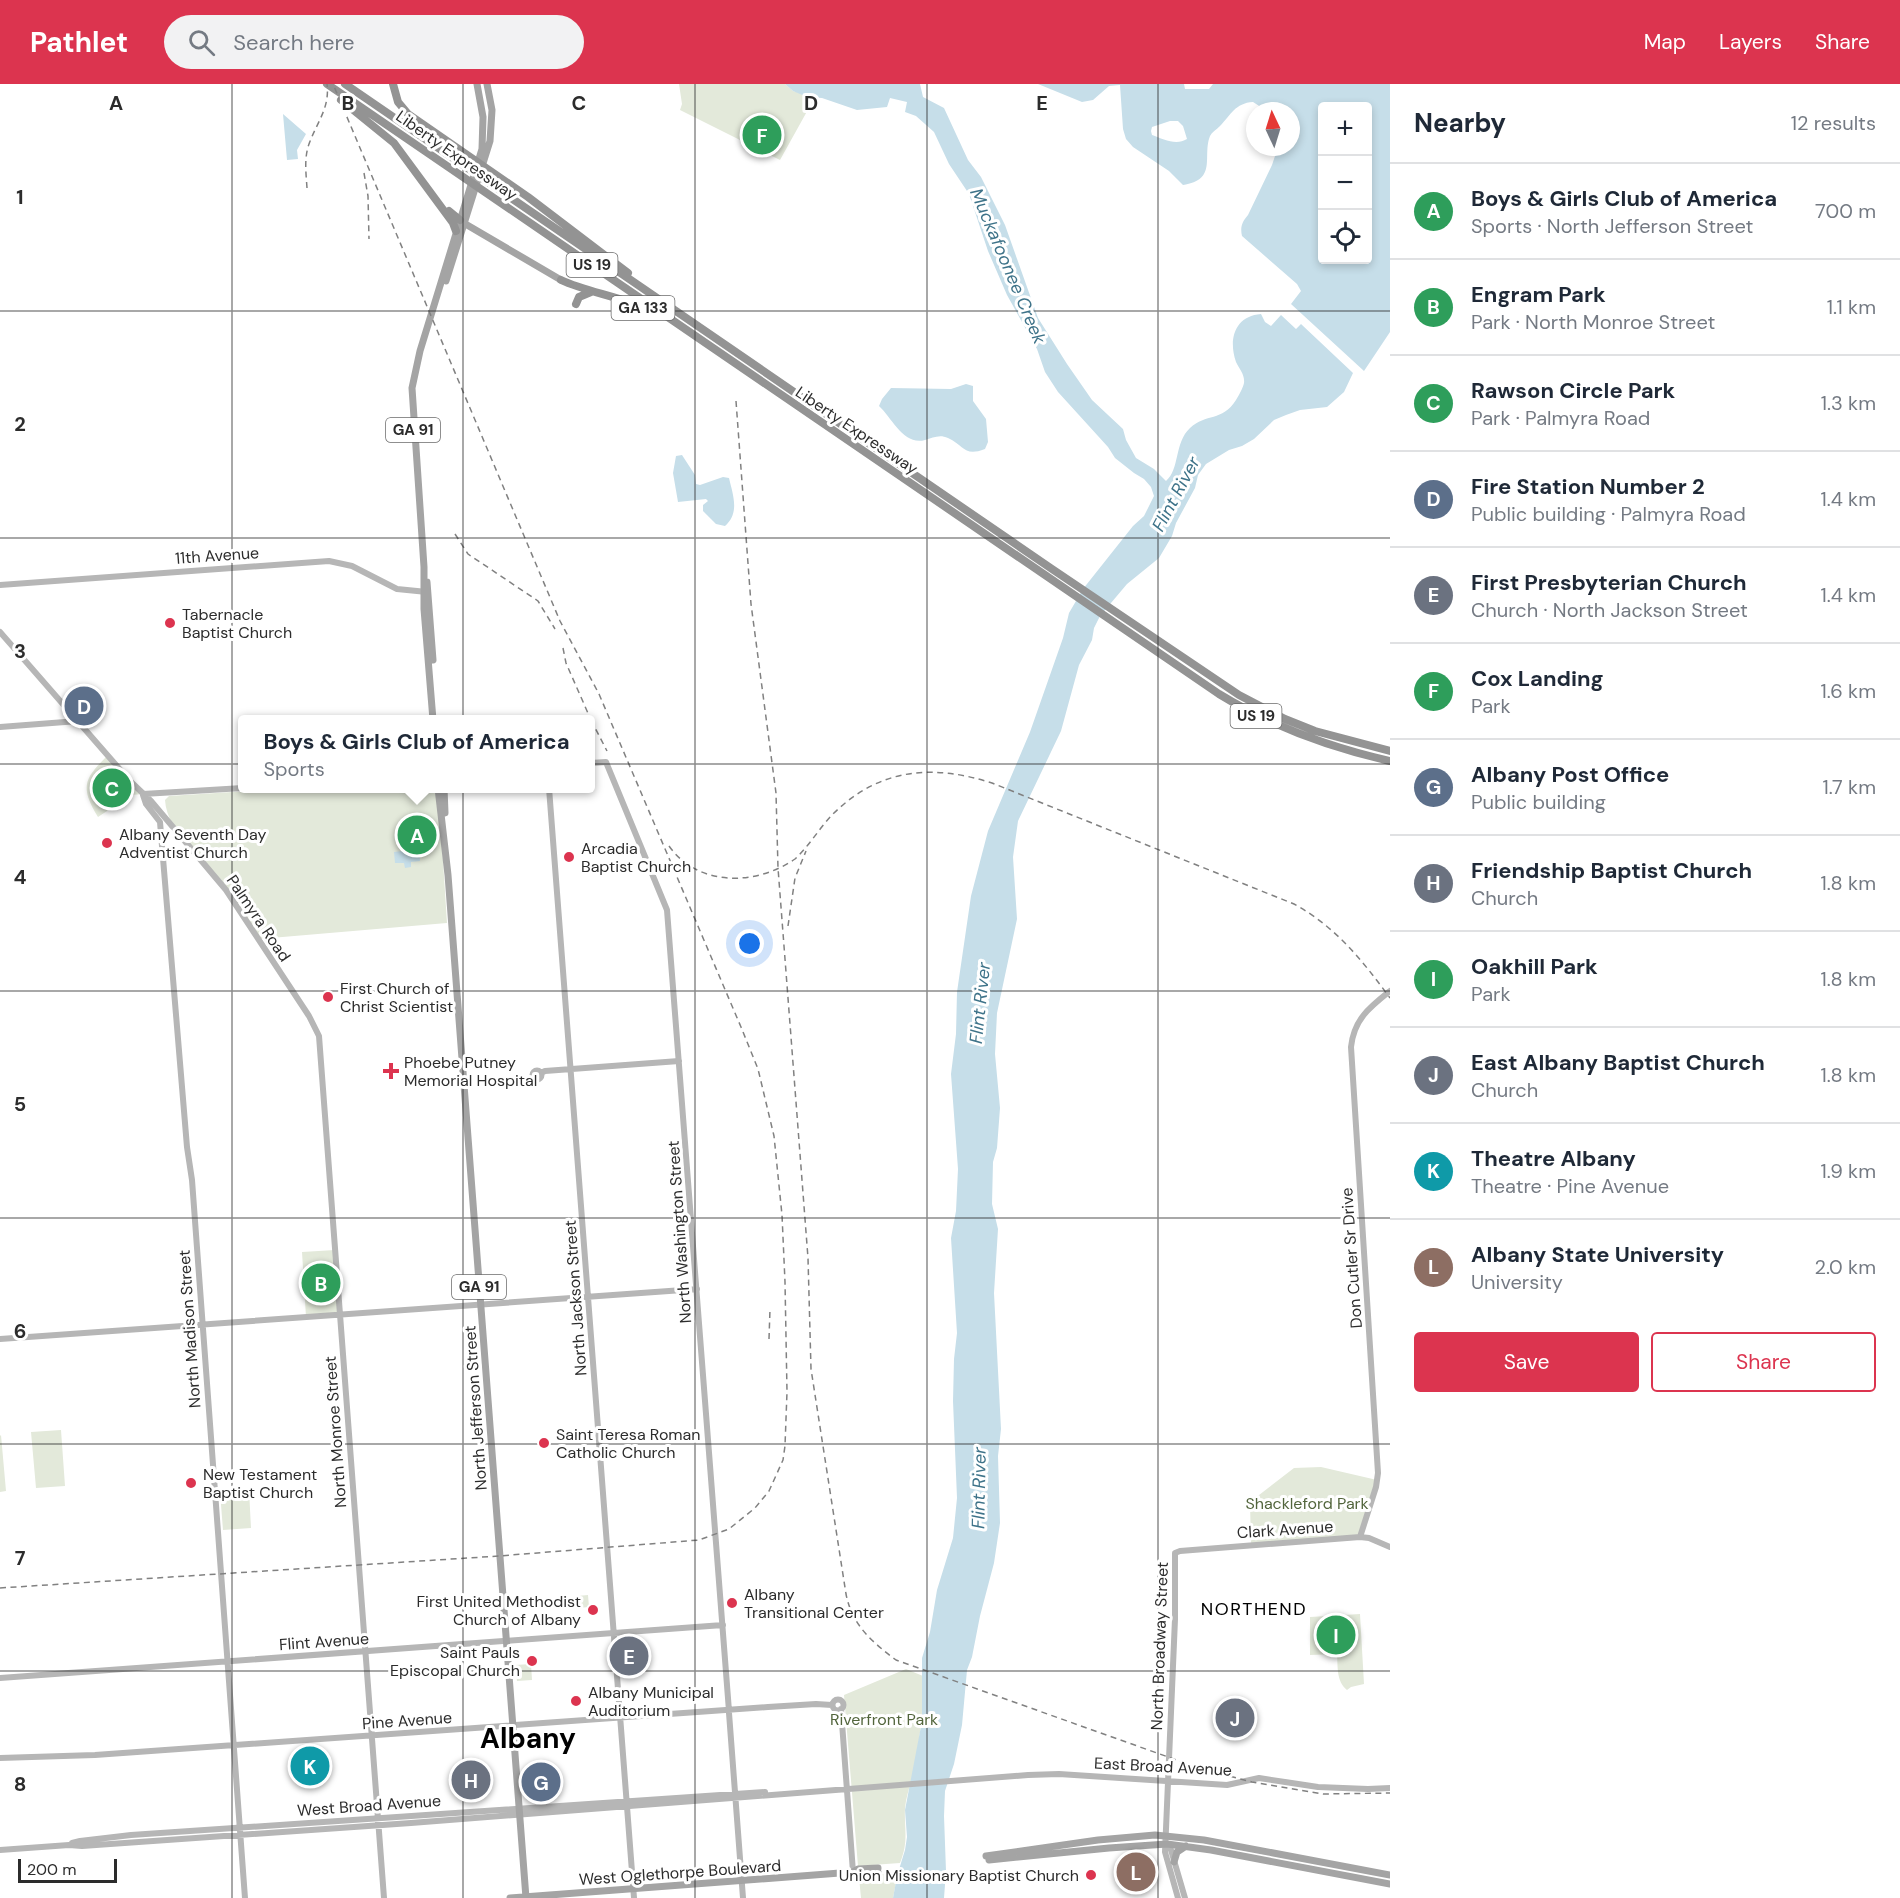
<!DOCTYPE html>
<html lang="en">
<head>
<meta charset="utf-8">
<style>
  :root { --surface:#fff; --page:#f2f2f3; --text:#1f2937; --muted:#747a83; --line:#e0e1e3; --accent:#dc344f }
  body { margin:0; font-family:"DM Sans",sans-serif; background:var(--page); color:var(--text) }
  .controls { position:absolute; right:18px; top:18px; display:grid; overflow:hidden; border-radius:6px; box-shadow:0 3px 9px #0003 }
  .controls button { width:54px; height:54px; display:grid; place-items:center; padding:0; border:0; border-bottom:2px solid var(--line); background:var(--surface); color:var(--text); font:30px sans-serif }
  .compass { position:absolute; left:1246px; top:18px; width:54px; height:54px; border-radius:50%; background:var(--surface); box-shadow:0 3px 9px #0003; rotate:356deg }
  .scale { position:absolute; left:18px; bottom:15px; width:99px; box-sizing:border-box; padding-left:6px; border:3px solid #2c2c2c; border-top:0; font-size:16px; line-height:21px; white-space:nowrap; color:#2c2c2c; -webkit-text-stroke:4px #fff; paint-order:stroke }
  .you { position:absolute; left:750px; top:860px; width:21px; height:21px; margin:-15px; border:4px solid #fff; border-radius:50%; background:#1a73e8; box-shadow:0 0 0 9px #1a73e833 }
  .badge { display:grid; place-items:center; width:39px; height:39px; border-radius:50%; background:var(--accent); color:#fff; font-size:20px; font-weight:700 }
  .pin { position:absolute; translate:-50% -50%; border:3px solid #fff; box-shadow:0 2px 6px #0006 }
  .popup { position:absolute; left:238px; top:631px; width:357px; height:78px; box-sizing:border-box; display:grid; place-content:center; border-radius:6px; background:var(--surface); filter:drop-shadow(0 2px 4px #0005); font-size:20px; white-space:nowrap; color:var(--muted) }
  .popup b { font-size:22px; color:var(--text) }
  .popup::after { content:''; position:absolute; left:50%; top:100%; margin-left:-12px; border:12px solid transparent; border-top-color:var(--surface) }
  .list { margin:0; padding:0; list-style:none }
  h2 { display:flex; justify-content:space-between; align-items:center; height:78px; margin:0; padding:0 24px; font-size:26px }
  h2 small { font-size:20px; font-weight:400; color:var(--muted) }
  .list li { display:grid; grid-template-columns:39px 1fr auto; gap:18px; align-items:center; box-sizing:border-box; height:96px; padding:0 24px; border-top:2px solid var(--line) }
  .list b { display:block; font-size:22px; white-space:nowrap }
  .list p { margin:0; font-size:20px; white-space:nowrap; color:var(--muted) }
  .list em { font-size:20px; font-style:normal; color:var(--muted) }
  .actions { display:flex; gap:12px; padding:18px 24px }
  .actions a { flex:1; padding:14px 0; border:2px solid var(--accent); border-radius:6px; text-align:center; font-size:21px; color:var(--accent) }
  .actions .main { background:var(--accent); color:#fff }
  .icon { flex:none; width:33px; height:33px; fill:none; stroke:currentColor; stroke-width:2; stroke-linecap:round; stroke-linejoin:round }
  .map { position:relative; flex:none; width:1390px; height:1814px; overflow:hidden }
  header { display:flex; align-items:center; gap:36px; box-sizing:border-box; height:84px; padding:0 30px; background:var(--accent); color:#fff }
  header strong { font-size:28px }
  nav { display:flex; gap:33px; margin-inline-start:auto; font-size:21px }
  .search { width:420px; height:54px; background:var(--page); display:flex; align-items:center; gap:15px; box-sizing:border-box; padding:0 21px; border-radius:33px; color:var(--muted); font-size:22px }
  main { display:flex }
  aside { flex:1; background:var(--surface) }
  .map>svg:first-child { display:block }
  .green { fill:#e3e9da }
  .water { fill:#c6dee9; fill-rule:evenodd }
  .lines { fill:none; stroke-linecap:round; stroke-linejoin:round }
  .secondary { stroke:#b6b6b6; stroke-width:6 }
  .primary { stroke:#a4a4a4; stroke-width:7 }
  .highway { stroke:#939393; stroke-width:8 }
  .rail { stroke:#818181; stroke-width:1.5; stroke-dasharray:6 4.5; stroke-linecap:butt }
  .grid { fill:none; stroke:#2c2c2c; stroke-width:1.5; stroke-opacity:0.55 }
  .poi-dot { fill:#dc344f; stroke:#fff; stroke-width:2 }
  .labels { text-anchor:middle; stroke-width:6; stroke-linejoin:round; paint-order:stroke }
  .shield { fill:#fff; stroke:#6b6b6b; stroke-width:1.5 }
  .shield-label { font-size:15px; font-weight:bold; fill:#2c2c2c }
  .street-label { font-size:16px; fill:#2c2c2c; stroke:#fff }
  .poi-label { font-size:16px; fill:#2c2c2c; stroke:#fff; text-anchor:start }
  .park-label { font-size:16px; fill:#52653c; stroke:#fff }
  .water-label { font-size:18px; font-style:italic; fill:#3e7389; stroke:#fff }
  .neighbourhood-label { font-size:18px; letter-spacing:1.5px; fill:#000; stroke:#fff }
  .town-label { font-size:28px; font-weight:bold; fill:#000; stroke:#fff }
  .grid-label { font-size:20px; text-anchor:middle; font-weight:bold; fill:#2c2c2c; stroke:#fff; stroke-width:6; stroke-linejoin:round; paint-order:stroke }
</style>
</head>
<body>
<header>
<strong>Pathlet</strong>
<div class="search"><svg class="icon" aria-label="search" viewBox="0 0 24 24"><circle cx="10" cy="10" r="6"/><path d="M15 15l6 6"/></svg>Search here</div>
<nav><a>Map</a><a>Layers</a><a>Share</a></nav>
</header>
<main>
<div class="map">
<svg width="1390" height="1814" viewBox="0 0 1390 1814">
  <rect width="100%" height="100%" fill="#fff"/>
  <path class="green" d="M 679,0 L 785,0 L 793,7 L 815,13 L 780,76 L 680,26 L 682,20 Z
    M 108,671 L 143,710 L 131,711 L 98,733 C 79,702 85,694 108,671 Z
    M 282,705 L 435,705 L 441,746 L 447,839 L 259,855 C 248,838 238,820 225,804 C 205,779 167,749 165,716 L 169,712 Z
    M 335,1166 L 340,1230 L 306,1233 L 302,1168 Z
    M 61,1346 L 65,1402 L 36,1404 L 31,1348 Z
    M 1,1351 L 6,1407 L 0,1408 L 0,1352 Z
    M 1321,1383 L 1377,1396 L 1360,1452 L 1251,1461 L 1250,1418 L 1294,1384 Z
    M 249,1406 L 251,1444 L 223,1446 L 220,1408 Z
    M 588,1511 L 589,1523 L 578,1524 L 577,1512 Z
    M 1360,1530 L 1364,1600 L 1351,1603 L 1347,1606 C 1336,1597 1338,1583 1337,1570 L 1310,1571 L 1310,1533 Z
    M 531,1580 L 532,1596 L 517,1597 L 515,1581 Z
    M 906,1585 L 923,1592 C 924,1624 920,1657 913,1688 C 911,1700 906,1712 905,1724 C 904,1746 909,1756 900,1779 L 858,1782 L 844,1611 Z
    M 898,1788 L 893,1814 L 861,1814 L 859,1793 Z"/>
  <path class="water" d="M 785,0 L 920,0 L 923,13 L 944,24 L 968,76 L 981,93 L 1005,141 L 1038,234 L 1067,280 L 1092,316 L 1123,345 L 1126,356 L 1136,374 L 1154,385 L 1166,397 C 1180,385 1174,359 1190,344 C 1206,329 1222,338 1236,316 C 1239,311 1243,304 1244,299 C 1245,290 1239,285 1236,278 C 1228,255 1235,232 1261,230 L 1265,238 L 1271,242 L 1281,231 L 1296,245 L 1301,240 L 1353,289 L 1344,308 L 1327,323 L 1300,326 L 1286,331 L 1274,336 L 1254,355 L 1242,362 L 1229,366 L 1206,380 L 1198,391 L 1195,404 L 1176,439 L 1172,452 L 1159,474 L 1127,500 L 1100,532 L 1094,544 L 1092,556 L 1079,581 L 1061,647 L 1018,737 L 1013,773 L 1017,835 L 997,929 L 995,970 L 1000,1024 L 997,1064 L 993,1078 L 992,1120 L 998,1145 L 994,1209 L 1001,1345 L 998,1372 L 1000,1439 L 994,1479 L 980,1532 L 972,1573 L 967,1586 L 962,1641 L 954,1680 L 945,1707 L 944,1732 L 946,1787 L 944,1814 L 893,1814 L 897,1792 L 905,1766 L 907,1753 L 905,1726 L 922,1637 L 922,1574 L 930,1548 L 937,1506 L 953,1454 L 957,1414 L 953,1317 L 954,1275 L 957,1249 L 951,1154 L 956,1127 L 958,1085 L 951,990 L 956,950 L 957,908 L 971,812 L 988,747 L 1030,648 L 1063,554 L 1069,529 L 1083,505 L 1133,442 L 1144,432 L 1154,412 L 1151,403 L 1144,395 L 1134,389 L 1115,374 L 1108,363 L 1058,308 L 1045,288 L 1037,265 L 1007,211 L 988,167 L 969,110 L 949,80 L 934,48 L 916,32 L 905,28 L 907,18 L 890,14 L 887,23 L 857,26 L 822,14 L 807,13 L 793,7 Z
    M 1038,0 L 1184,0 L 1185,5 L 1209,5 L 1213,0 L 1390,0 L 1390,248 L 1364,287 L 1291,220 L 1301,207 L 1297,200 L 1242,152 C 1240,143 1242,138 1248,131 L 1272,81 L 1278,63 L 1291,63 L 1291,27 L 1267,27 L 1253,18 C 1235,19 1231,31 1220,42 C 1216,46 1212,48 1210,52 C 1202,72 1218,96 1183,101 L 1169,87 L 1133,63 L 1126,55 L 1123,45 L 1120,1 L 1109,2 L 1093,16 L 1082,18 ZM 1322,22 L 1368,22 L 1368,176 L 1322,176 ZM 1170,37 L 1178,37 L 1183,42 L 1187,55 C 1176,62 1163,55 1152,51 L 1151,47 L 1152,43 Z
    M 283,30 L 306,50 L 297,66 L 298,75 L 287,76 Z
    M 966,300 L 973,302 L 973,317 L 986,335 L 988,358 L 985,365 C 964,373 965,362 948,354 C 939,350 933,354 925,356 C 904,362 892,334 879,322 L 882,315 L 891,304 L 951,305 Z
    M 682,371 L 695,391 L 696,400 L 700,401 L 723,393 L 729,394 C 733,411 740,429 725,442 L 716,440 L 703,427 L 703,421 L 708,417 L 706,415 L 678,418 L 673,389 L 676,372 Z
    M 419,765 L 420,777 L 411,778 L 411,783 L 405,784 L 404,779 L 395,779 L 394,768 Z"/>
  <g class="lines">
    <path class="secondary" d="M 0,501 L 329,477 L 352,482 L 397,505 L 427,508
      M 0,548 L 130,697 L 151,717 L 226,806 L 309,932 L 319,952 L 384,1814
      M 0,643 L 78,637
      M 591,679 L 606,678 L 667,826 L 729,1627
      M 549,704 L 634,1814
      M 143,710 L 243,704
      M 143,711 L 146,720 L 160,738 L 187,1063 L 192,1096 L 245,1814
      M532.5 991a4.5 4.5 0 1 1 9 0a4.5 4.5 0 1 1-9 0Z
      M 541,989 L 545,987 L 679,977
      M 0,1255 L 697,1205
      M 1360,1453 L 1376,1403 L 1378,1389 L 1351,963 C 1354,935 1370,923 1390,907
      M 0,1594 L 723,1541
      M832.5 1621a5.5 5.5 0 1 1 11 0a5.5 5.5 0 1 1-11 0Z
      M 841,1625 L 853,1788
      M 729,1629 L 743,1814
      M 0,1674 L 95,1671 L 768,1623 L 816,1620 L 832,1621
      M 72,1759 L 80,1757 L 131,1751 L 765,1708
      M 1167,1760 L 1171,1766 L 1185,1814
      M 0,1766 L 69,1761 L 82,1762 L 411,1739 L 1028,1691 L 1059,1690 L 1227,1701 L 1259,1694 L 1318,1703 L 1368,1705 L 1390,1704
      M 1178,1814 L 1165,1768 L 1175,1535 L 1175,1469 L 1180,1467 L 1360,1453 L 1369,1454 L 1390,1463"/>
    <path class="primary" d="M 462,138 L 561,196
      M 446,197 L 490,57 L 492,26 L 487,0
      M 427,498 L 433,576
      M 433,636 L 424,525 L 424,483 L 412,304 L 420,267 L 482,65 L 483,33 L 477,0
      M 438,704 L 448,791 L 526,1814
      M 444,704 L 445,729
      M 986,1772 L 1098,1756 L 1155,1751 L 1204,1756 L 1390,1791
      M 989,1776 L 1109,1764 L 1167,1760 L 1211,1766 L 1390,1800
      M 1174,1778 L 1177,1768 L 1186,1762
      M 853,1788 L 858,1785 L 878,1784
      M 510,1814 L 853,1788 L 859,1791 L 878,1788"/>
    <path class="highway" d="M 327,0 L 1219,610 C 1273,643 1328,663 1390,677
      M 345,0 L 1052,485 L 1239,611 L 1285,635 L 1315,647 L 1390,667
      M 393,0 L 398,18 L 408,30 L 528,113 L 628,189
      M 341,16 L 394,59 L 453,139 L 456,147
      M 449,127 L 460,136
      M 561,196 C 591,210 628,213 656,231
      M 576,220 L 579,213 L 591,208"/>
    <path class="rail" d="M 364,89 L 368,112 L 369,155
      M 307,104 C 306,89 304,74 309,60 C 317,38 330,24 327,0
      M 736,317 L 751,520 L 776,709 L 778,784 L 808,1174 L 811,1285 L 846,1510 C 852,1541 872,1558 896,1576 L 1199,1684 L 1252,1698 L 1323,1710 L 1390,1709
      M 455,450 L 468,470 L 538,517 L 555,545
      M 563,564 L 566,579 L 591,636
      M 591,636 L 607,667
      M 669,762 C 698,803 756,802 795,775 C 810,761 820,743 834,729 C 880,684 933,680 992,699 L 1294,820 C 1336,843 1362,876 1390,914
      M 788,842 L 795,794 L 806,767
      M 769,1255 L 770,1225
      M 0,1504 L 499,1472 L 699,1456 L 729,1445 L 755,1424 L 769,1407 L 783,1376 L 785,1362 L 787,1308 L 785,1198 L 782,1131 L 774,1052 L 758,985 L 741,943 L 599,610 L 560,537 L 333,0"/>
  </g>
  <path class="grid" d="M 232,0 L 232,1814M 463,0 L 463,1814M 695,0 L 695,1814M 927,0 L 927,1814M 1158,0 L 1158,1814M 0,227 L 1390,227M 0,454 L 1390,454M 0,680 L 1390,680M 0,907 L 1390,907M 0,1134 L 1390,1134M 0,1360 L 1390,1360M 0,1587 L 1390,1587"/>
  <g class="poi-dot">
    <circle cx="170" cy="539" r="6"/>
    <circle cx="107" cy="759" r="6"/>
    <circle cx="569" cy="773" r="6"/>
    <circle cx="328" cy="913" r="6"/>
    <path d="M388 978h6v6h6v6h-6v6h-6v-6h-6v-6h6z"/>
    <circle cx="544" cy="1359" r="6"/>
    <circle cx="191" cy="1399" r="6"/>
    <circle cx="732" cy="1519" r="6"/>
    <circle cx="593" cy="1526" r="6"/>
    <circle cx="532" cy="1577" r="6"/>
    <circle cx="576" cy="1617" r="6"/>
    <circle cx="1091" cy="1791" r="6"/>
  </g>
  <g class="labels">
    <g class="shield">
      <rect x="566.5" y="169" width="51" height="24" rx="4.5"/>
      <rect x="611.5" y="212" width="63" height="24" rx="4.5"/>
      <rect x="386" y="334" width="54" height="24" rx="4.5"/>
      <rect x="1230.5" y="620" width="51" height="24" rx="4.5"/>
      <rect x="452" y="1191" width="54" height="24" rx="4.5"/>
    </g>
    <g class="shield-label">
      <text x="592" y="186">US 19</text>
      <text x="643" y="229">GA 133</text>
      <text x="413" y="351">GA 91</text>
      <text x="1256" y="637">US 19</text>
      <text x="479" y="1208">GA 91</text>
    </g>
    <g class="street-label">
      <text transform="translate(457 71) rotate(35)" y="6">Liberty Expressway</text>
      <text transform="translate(857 346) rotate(34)" y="6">Liberty Expressway</text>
      <text transform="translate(217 471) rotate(-4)" y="6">11th Avenue</text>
      <text transform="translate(259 834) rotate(56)" y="6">Palmyra Road</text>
      <text transform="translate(679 1148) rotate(-94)" y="6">North Washington Street</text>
      <text transform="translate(1351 1174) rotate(-94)" y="6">Don Cutler Sr Drive</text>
      <text transform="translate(575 1214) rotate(-94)" y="6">North Jackson Street</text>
      <text transform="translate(189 1245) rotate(-94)" y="6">North Madison Street</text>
      <text transform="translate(475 1324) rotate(-94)" y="6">North Jefferson Street</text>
      <text transform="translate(335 1348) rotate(-94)" y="6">North Monroe Street</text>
      <text transform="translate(1285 1445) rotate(-4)" y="6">Clark Avenue</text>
      <text transform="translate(324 1557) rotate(-4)" y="6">Flint Avenue</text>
      <text transform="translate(1159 1562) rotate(-88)" y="6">North Broadway Street</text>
      <text transform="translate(407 1636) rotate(-4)" y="6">Pine Avenue</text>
      <text transform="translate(1163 1682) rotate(3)" y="6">East Broad Avenue</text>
      <text transform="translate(369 1721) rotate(-4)" y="6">West Broad Avenue</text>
      <text transform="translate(680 1788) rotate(-4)" y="6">West Oglethorpe Boulevard</text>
    </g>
    <g class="poi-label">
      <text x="182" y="536">Tabernacle<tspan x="182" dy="18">Baptist Church</tspan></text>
      <text x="119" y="756">Albany Seventh Day<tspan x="119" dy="18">Adventist Church</tspan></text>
      <text x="581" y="770">Arcadia<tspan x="581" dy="18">Baptist Church</tspan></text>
      <text x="340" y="910">First Church of<tspan x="340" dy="18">Christ Scientist</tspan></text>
      <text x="404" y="984">Phoebe Putney<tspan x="404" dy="18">Memorial Hospital</tspan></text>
      <text x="556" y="1356">Saint Teresa Roman<tspan x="556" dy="18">Catholic Church</tspan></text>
      <text x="203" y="1396">New Testament<tspan x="203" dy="18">Baptist Church</tspan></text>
      <text x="744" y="1516">Albany<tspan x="744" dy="18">Transitional Center</tspan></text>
      <text x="581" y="1523" text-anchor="end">First United Methodist<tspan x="581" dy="18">Church of Albany</tspan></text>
      <text x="520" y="1574" text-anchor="end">Saint Pauls<tspan x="520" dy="18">Episcopal Church</tspan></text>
      <text x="588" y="1614">Albany Municipal<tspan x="588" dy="18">Auditorium</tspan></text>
      <text x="1079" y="1797" text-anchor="end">Union Missionary Baptist Church</text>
    </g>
    <g class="park-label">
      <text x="1307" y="1425">Shackleford Park</text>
      <text x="884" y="1641">Riverfront Park</text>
    </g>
    <g class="water-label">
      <text transform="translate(1008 182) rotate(67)" y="6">Muckafoonee Creek</text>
      <text transform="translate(1176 410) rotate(-62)" y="6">Flint River</text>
      <text transform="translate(980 919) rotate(-84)" y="6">Flint River</text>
      <text transform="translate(979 1404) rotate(-89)" y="6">Flint River</text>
    </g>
    <g class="neighbourhood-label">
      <text x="1254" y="1531">NORTHEND</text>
    </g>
    <g class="town-label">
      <text x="528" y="1664">Albany</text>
    </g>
  </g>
  <g class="grid-label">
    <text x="116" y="26">A</text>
    <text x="348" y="26">B</text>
    <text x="579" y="26">C</text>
    <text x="811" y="26">D</text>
    <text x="1042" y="26">E</text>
    <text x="20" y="120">1</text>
    <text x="20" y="347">2</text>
    <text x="20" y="574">3</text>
    <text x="20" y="800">4</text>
    <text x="20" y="1027">5</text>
    <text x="20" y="1254">6</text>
    <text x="20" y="1481">7</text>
    <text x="20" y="1707">8</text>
  </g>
</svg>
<div class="controls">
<button>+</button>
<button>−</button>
<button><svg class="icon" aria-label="locate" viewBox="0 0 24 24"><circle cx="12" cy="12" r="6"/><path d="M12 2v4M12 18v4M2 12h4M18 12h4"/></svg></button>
</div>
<svg class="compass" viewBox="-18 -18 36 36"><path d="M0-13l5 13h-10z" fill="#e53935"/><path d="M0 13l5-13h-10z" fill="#747a83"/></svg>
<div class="scale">200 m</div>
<div class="you"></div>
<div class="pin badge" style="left:417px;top:751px;background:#2e9e5b">A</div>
<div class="popup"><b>Boys &amp; Girls Club of America</b>Sports</div>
<div class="pin badge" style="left:321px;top:1199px;background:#2e9e5b">B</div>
<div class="pin badge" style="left:112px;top:704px;background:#2e9e5b">C</div>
<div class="pin badge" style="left:84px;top:622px;background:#5c6f8a">D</div>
<div class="pin badge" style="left:629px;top:1572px;background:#6b7280">E</div>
<div class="pin badge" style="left:762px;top:51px;background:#2e9e5b">F</div>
<div class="pin badge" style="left:541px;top:1698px;background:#5c6f8a">G</div>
<div class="pin badge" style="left:471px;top:1696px;background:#6b7280">H</div>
<div class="pin badge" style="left:1336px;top:1551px;background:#2e9e5b">I</div>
<div class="pin badge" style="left:1235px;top:1634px;background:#6b7280">J</div>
<div class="pin badge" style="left:310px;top:1682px;background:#0f9aa8">K</div>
<div class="pin badge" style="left:1136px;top:1788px;background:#8d6e63">L</div>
</div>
<aside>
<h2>Nearby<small>12 results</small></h2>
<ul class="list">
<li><span class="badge" style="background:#2e9e5b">A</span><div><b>Boys &amp; Girls Club of America</b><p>Sports · North Jefferson Street</p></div><em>700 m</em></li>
<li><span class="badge" style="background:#2e9e5b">B</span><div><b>Engram Park</b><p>Park · North Monroe Street</p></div><em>1.1 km</em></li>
<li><span class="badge" style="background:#2e9e5b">C</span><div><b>Rawson Circle Park</b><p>Park · Palmyra Road</p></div><em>1.3 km</em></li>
<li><span class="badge" style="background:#5c6f8a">D</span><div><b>Fire Station Number 2</b><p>Public building · Palmyra Road</p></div><em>1.4 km</em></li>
<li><span class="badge" style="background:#6b7280">E</span><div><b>First Presbyterian Church</b><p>Church · North Jackson Street</p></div><em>1.4 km</em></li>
<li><span class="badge" style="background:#2e9e5b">F</span><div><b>Cox Landing</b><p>Park</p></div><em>1.6 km</em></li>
<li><span class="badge" style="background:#5c6f8a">G</span><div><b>Albany Post Office</b><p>Public building</p></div><em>1.7 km</em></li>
<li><span class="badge" style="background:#6b7280">H</span><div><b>Friendship Baptist Church</b><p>Church</p></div><em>1.8 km</em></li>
<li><span class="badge" style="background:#2e9e5b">I</span><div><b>Oakhill Park</b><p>Park</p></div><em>1.8 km</em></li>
<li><span class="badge" style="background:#6b7280">J</span><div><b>East Albany Baptist Church</b><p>Church</p></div><em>1.8 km</em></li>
<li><span class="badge" style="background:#0f9aa8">K</span><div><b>Theatre Albany</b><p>Theatre · Pine Avenue</p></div><em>1.9 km</em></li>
<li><span class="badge" style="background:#8d6e63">L</span><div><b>Albany State University</b><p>University</p></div><em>2.0 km</em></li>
</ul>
<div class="actions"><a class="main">Save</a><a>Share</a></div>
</aside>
</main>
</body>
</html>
